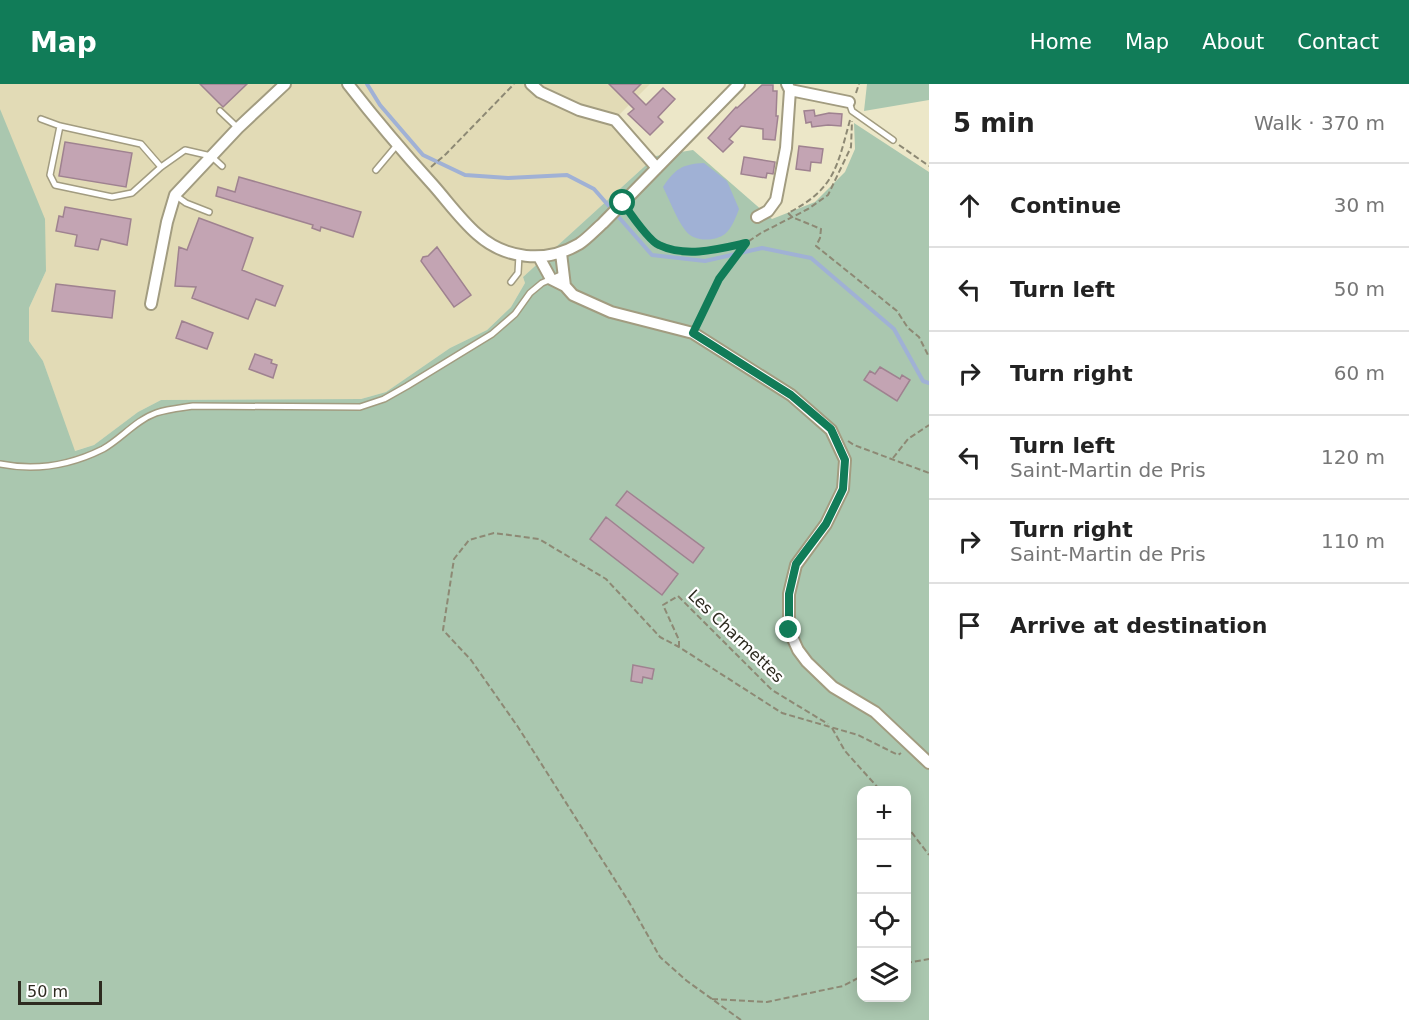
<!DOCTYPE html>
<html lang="en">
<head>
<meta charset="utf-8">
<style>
	body { margin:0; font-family:"DejaVu Sans",sans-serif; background:#f2f2f2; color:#222 }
	.controls { position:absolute; right:18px; bottom:18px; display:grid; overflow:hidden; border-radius:12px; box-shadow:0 3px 15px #0003 }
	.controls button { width:54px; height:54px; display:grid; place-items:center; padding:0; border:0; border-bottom:2px solid #e0e0e0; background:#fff; color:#222; font:30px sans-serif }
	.scale { position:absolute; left:18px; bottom:15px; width:84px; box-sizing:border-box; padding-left:6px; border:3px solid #2e2b20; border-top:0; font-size:16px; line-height:21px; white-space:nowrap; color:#2e2b20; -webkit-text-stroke:4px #fff; paint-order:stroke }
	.stop { position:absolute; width:18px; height:18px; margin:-14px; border:4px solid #117c58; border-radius:50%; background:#fff }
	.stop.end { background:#117c58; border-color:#fff; box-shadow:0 2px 6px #0008 }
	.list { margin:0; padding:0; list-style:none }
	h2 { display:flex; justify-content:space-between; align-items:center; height:78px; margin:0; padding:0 24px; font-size:26px }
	h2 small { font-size:20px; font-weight:400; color:#767676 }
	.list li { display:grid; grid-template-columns:39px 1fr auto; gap:18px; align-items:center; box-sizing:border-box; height:84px; padding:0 24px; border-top:2px solid #e0e0e0 }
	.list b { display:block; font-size:22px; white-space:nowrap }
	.list p { margin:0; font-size:20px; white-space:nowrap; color:#767676 }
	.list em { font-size:20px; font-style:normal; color:#767676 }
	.icon { flex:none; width:33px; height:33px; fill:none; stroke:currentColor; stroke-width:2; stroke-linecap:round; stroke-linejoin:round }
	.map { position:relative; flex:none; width:929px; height:936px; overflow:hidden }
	header { display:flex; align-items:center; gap:36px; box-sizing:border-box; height:84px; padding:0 30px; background:#117c58; color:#fff }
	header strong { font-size:28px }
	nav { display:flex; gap:33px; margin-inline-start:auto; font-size:21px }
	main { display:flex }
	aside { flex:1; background:#fff }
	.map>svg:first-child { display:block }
</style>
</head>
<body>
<header>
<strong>Map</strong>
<nav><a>Home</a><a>Map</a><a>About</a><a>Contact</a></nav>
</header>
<main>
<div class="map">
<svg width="929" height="936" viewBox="0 0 929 936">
	<rect width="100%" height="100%" fill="#ece7c8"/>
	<path fill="#e2dbb6" d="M0 0H650L619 31 656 72 523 193 525 199 511 223 487 246 450 264 386 308 361 315 161 316 138 328 94 361 74 367 43 277 29 257V224L46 187 0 25Z"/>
	<path fill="#aac7af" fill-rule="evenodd" d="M867 0H929V16L864 27Z
		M0 25 45 135 46 187 29 224V257L43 277 75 367 94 361 138 328 161 316 361 315 386 308 450 264 487 246 511 223 525 199 523 193 656 72 693 66 772 135 815 118 845 88 855 65 854 39 929 88V936H0ZM862 706H906V914H862Z"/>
	<path fill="#a0b1d5" d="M704 79 727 97 739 125C736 133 732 144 725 150 714 158 693 158 685 146 676 134 670 117 663 103 675 85 682 80 704 79Z"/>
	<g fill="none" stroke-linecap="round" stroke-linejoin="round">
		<path stroke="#a0b1d5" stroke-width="4" d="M367 0 380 21 423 71 465 91 508 94 567 91 594 105 652 171 705 177 762 164 811 174 894 245 923 297 929 299"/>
	</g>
	<path fill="#c3a4b3" stroke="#9f8290" stroke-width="1.5" d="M200 0H247L223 23Z
		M609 0H641L633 8 646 21 663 4 675 15 658 33 663 38 650 51 628 30 634 25Z
		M762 1H773V7H777L776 32H778L775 56 763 55V45L741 42 729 55 733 58 723 68 708 54 736 23 737 24Z
		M814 26 815 32 829 29 842 30 841 42 828 41 812 43 811 38 806 39 804 27Z
		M65 58 132 69 126 103 59 92Z
		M799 62 823 65 821 79 811 78 810 87 796 85Z
		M744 73 775 78 773 90 767 89 766 94 741 90Z
		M239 93 361 128 353 153 321 143 320 147 312 144 313 141 216 112 218 103 235 108Z
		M65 123 131 135 127 161 101 155 98 166 75 162 77 151 56 147 59 132 63 133Z
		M199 134 253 154 242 186 283 202 275 222 256 215 248 235 192 214 196 203 175 202 179 163 187 166Z
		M437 163 471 211 454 223 421 177 423 173 428 172Z
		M56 200 115 207 112 234 52 227Z
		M182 237 213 249 207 265 176 254Z
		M255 270 272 276 271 279 277 281 273 294 249 285Z
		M880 283 900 295 902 291 910 296 897 317 864 296 870 287 875 290Z
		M627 407 704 464 693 479 616 421Z
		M606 433 678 490 662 511 590 455Z
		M633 581 654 585 652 595 643 593 642 599 631 597Z"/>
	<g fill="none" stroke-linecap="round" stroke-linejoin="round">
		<defs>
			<path id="lane" d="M849 18 852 27 893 56
				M220 27 238 44
				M41 35 60 42 141 60 161 83
				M60 42 50 91 55 101 112 113 132 109 161 83 185 66 211 72 222 82
				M376 86 397 61
				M175 111 186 119 209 128
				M511 198 518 189 519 171
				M0 380C35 387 71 381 103 365 121 355 136 336 156 329 168 325 180 324 193 322L360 323 384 315 407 302 492 250 515 230 530 209 542 199 563 190"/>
			<path id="street" d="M348 0C375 35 404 69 434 102 448 118 461 136 477 150 505 175 545 180 579 160 587 155 595 146 603 139L739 0
				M531 0 540 8 579 26 615 36 657 84
				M790 6 849 18
				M757 133 768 127 776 116 786 64 790 6 787 0
				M539 173 551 195 565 202 561 169
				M565 202 573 211 611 228 693 249 791 311 831 346 845 376 843 405 826 440 796 481 789 510V546L798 566 807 578 833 603 875 628 929 679
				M151 220 167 138 175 111 238 44 285 0"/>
		</defs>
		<use href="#lane" stroke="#a29c80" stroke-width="8"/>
		<use href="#street" stroke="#a29c80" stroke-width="14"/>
		<path stroke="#8d8974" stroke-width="2" stroke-dasharray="6 3" stroke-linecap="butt" d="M856 9 859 0
			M850 36C837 83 835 105 788 129L792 133 821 145 820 154 816 162 897 227 908 244 919 253 929 273
			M899 61 929 82
			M431 83 446 70 514 0
			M628 127C635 136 650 157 659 161 686 174 719 165 746 159
			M697 241 719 195 746 159 761 149 808 125 828 111 851 63 852 37
			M848 357 854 361 929 389
			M893 374 908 355 929 341
			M679 563V556L663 521 678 512 772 606 828 640
			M832 644 845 667 880 706
			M906 741 929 771
			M906 879 929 875
			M712 915 767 918 843 902 862 892
			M741 936 687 897 660 873 629 818 518 643 471 576 443 546 454 475 469 456 494 449 539 455 606 495 660 553 679 563 782 629 858 651 898 671 901 669"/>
		<use href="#lane" stroke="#fff" stroke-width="5"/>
		<use href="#street" stroke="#fff" stroke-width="10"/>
	</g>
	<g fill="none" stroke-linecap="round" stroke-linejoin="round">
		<path stroke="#117c58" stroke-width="8" d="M623 119C630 129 649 157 659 161 686 174 719 165 746 159L719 195 693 249 791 311 831 345 845 376 843 405 826 440 796 480 789 510V546"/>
	</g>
	<g text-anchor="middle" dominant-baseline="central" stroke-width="4.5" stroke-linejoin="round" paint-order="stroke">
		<g font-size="16" fill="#2e2b20" stroke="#fff">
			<text transform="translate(736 552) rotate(44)">Les Charmettes</text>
		</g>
	</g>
</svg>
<div class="controls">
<button>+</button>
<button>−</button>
<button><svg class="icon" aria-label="locate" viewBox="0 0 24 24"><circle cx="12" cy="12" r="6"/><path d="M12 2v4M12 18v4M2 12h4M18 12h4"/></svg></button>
<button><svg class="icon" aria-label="layers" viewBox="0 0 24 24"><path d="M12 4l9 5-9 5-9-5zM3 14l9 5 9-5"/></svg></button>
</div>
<div class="scale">50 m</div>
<div class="stop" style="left:623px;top:119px"></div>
<div class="stop end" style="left:789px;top:546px"></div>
</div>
<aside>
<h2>5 min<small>Walk · 370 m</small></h2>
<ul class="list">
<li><svg class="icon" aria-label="ahead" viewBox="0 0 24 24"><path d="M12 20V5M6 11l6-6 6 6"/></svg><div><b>Continue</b></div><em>30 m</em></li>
<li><svg class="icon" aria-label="left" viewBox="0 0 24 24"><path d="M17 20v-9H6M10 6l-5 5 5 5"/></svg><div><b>Turn left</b></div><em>50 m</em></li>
<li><svg class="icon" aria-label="right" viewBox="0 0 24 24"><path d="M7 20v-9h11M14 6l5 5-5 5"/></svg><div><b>Turn right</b></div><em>60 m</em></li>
<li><svg class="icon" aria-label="left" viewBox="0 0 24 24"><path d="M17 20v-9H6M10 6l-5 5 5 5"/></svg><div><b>Turn left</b><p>Saint-Martin de Pris</p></div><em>120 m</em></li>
<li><svg class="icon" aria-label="right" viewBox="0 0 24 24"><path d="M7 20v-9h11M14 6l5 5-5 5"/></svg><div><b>Turn right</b><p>Saint-Martin de Pris</p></div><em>110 m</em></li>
<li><svg class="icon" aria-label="arrive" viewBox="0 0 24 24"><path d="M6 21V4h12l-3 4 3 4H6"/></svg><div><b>Arrive at destination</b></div></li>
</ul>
</aside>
</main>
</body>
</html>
